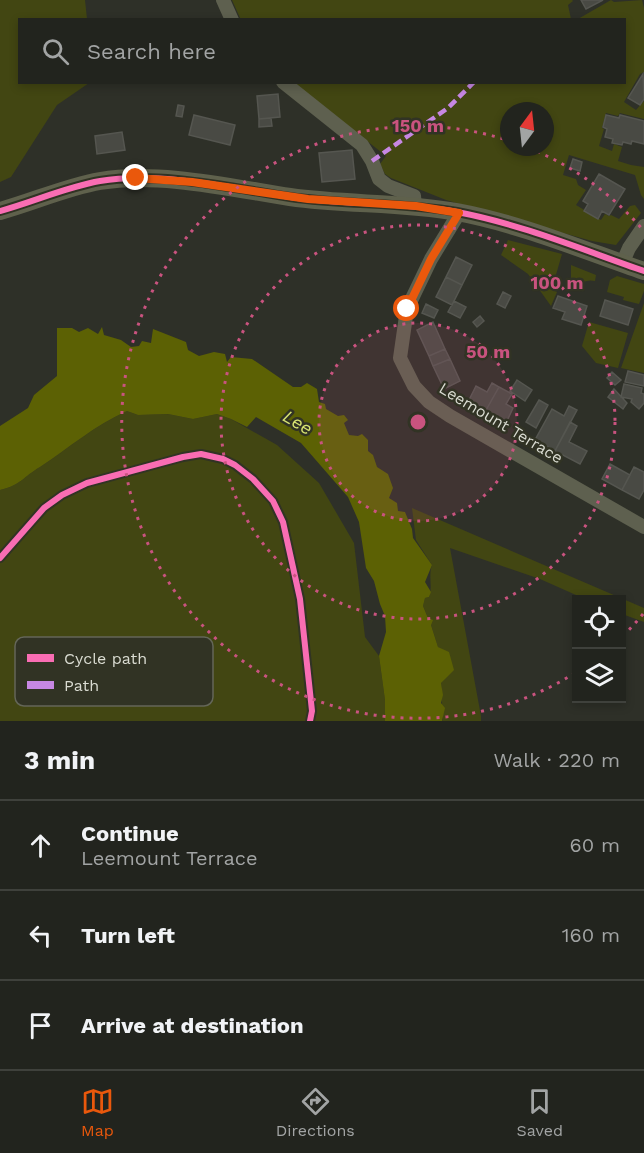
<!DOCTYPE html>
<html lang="en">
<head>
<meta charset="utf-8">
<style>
	body { margin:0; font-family:"Work Sans",sans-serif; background:#2a2c27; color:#f1f3f6 }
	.controls { position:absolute; right:18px; bottom:18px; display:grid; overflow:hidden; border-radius:0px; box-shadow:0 3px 9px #0003 }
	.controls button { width:54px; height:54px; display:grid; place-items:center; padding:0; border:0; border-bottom:2px solid #3f413c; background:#22241e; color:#f1f3f6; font:30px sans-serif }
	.compass { position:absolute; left:500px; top:102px; width:54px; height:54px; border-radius:50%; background:#22241e; box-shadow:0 3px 9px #0003; rotate:15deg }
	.stop { position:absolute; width:18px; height:18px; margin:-14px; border:4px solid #ea580c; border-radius:50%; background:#fff }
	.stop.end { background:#ea580c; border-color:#fff; box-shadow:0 2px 6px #0008 }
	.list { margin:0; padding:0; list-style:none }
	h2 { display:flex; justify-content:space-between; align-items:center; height:78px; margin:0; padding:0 24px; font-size:26px }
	h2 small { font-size:20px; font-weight:400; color:#a2a4a4 }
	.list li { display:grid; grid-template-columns:39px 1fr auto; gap:18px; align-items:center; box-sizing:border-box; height:90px; padding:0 24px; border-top:2px solid #3f413c }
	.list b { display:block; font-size:22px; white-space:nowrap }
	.list p { margin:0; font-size:20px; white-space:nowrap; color:#a2a4a4 }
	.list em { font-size:20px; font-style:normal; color:#a2a4a4 }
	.icon { flex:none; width:33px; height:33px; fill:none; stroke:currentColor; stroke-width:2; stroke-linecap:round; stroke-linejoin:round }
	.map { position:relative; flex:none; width:644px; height:721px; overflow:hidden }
	.search { position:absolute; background:#22241e; box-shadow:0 3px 9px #0003; left:18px; right:18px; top:18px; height:66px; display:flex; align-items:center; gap:15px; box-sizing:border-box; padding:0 21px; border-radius:0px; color:#a2a4a4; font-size:22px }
	.sheet { height:348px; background:#22241e }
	nav { display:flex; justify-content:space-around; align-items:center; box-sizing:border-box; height:84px; border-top:2px solid #3f413c; background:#22241e; font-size:16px; color:#a2a4a4 }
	nav a { display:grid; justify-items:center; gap:3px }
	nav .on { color:#ea580c }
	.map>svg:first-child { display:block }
</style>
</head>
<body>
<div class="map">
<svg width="644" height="721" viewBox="0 0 644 721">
	<rect width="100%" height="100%" fill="#2e3028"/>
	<path fill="#424612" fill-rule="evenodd" d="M0 0H85L87 19 20 20V82L89 83 57 105 11 177 0 182Z
		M232 0H572L573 1 568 5 571 19 241 20Z
		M611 0 614 2 642 0 644 8V72L640 74 624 102 636 110 644 101V119L620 113 618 116 606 113 602 128 604 129 599 146 612 151 614 144 622 147 618 161 631 165 644 167V199L641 195 635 175 569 155 563 175 576 179 578 185 586 190 576 205 601 220 605 214 609 216 611 215 619 219 630 206 635 205 641 213 616 245 592 241 446 200 391 178 385 174 380 164 386 156 294 83 624 82V20L578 19ZM509 111H545V147H509Z
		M508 240 562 254 553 285V289L557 292 551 306 528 274 501 255Z
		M571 265 596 275 595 281C583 278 580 288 571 279Z
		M617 276 644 284V291L639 304 623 300 624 297 607 292 610 280Z
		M644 303V373L621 368Z
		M589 322 628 333 618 368 596 363 582 346Z
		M127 411 138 415 168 414 193 419 217 414 231 419 277 445 319 483 354 543 365 637 379 656 385 700V721H0V490C21 485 23 477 40 467 69 448 95 425 127 411Z
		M412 508 644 608V622L622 614V600L585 599 540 579 450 548 481 716V721H442L443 719C441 706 443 696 441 683L447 676 445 651 438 647 431 625 423 606 425 598 429 597C433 587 428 576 432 565L416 540Z"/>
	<path fill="#5c6104" d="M102 327 104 335 121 340 131 347 139 346 142 341 151 343 153 329 186 342 188 350 199 356 214 352 225 354 227 362 231 357 252 359 293 387H301L307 383 317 389 319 402 325 404 326 409 338 416 344 415 348 420 344 423 349 435 358 436 362 434 368 440V451L373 455 377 467 388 474 393 488 389 498 397 503 398 511 405 512 412 529 413 538 432 565 425 582 431 592 429 597 425 598 423 606 428 618 433 620 431 625 438 647 449 652 454 670 441 683 443 695 441 703 445 708 442 721H385V700L379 656 386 632 385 616 380 604 374 581 366 568 359 522 348 497 301 443 256 417 247 427 231 419 217 414 193 419 168 414 138 415 127 411C95 425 69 448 40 467 23 477 21 485 0 490V426L28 408 34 395 57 376V328H72L79 332 88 328 98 334Z"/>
	<path fill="#494a44" stroke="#555650" stroke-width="1.5" d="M581 0H603L586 9Z
		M643 74 644 99 640 105 628 98Z
		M278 94 280 117 259 119 257 96Z
		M178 105 184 106 182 117 176 116Z
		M194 115 235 125 230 145 189 135Z
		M606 115 619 118 620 115 644 121V144L632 141 631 144 623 142 622 145 612 143 613 139 605 137 607 129 603 127Z
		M271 118 272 126 259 127V119Z
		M122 132 125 150 97 154 95 136Z
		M352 150 355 179 322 182 319 153Z
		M573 159 582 162 580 171 570 168Z
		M599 174 625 189 609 215 602 211 598 219 584 211 588 204 583 201Z
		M456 257 472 265 462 285 446 277Z
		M446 277 462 285 452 305 436 297Z
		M503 292 511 296 505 308 497 304Z
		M558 296 587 306 581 325 562 319 565 312 553 308Z
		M605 300 633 309 628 325 600 316Z
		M454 301 466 307 460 318 448 312Z
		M426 304 438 310 434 318 422 313Z
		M480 316 484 321 477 327 473 322Z
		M433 322 445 349 429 356 417 330Z
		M445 349 450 359 433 366 429 356Z
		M450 359 460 381 444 389 433 366Z
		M628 371 644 375V386L625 382Z
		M612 372 621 380 615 385 607 378Z
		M517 380 532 390 525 401 510 391Z
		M492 383 499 387 485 412 468 402 476 386 487 392Z
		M624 384 642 388 641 393 644 394V403L639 409 631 402 632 399 621 397Z
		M499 387 512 394 506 404 513 408 506 423 485 412Z
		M614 389 627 403 623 409 608 397Z
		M539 400 548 405 536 428 526 422Z
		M569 406 577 410 555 451 535 440 552 409 564 416Z
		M570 422 577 426 569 442 587 451 580 464 555 451Z
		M610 464 630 475 622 490 602 479Z
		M634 467 644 472V490L639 499 622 490Z"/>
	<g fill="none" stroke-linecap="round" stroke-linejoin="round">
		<path stroke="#5e604f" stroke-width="14" d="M223 0 232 20
			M283 82 362 145 372 161 379 179 388 186 414 196 415 206
			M459 213 431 259 407 309 400 358 414 386 429 402 450 416 644 527
			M622 264 629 248 644 226"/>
		<path stroke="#5f614c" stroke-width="18" d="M0 211C33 202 66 187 100 181 158 171 232 188 290 197 346 205 402 202 457 212 521 224 583 250 644 271"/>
		<path stroke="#c787e3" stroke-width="4.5" stroke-dasharray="9 4.5" stroke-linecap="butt" d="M372 161 448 108 474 82"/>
		<defs>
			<path id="cycleway" d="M0 211C33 202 66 187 100 181 158 171 232 188 290 197 346 205 402 202 457 212 521 224 583 250 644 271
				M0 558 44 508 62 495 87 483 183 457 201 454 223 459 235 465 253 479 273 501 283 522 300 599 312 711 310 721"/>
		</defs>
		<use href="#cycleway" stroke="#313324" stroke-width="10"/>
		<use href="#cycleway" stroke="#f96db3" stroke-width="6"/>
	</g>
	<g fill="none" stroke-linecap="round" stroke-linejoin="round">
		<path stroke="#ea580c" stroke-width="8" d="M136 178 192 182 308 199 416 206 459 213 431 259 407 309"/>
	</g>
	<circle cx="418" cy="422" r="99" fill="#c9537f" fill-opacity=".12"/>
	<g fill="none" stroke="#c9537f" stroke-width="3" stroke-dasharray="3 6">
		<circle cx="418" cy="422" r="99"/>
		<circle cx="418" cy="422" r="197"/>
		<path d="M643 614A296 296 0 0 1 622 637M575 673A296 296 0 1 1 507 140M529 148A296 296 0 0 1 643 230"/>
	</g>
	<g text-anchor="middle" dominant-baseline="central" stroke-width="5" stroke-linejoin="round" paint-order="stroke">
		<g font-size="16" fill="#dadcd2" stroke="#313324">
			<text transform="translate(501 423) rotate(31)">Leemount Terrace</text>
		</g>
		<g font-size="18" font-style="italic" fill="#d8e471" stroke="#313324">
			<text transform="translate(298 422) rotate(31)">Lee</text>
		</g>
	</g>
	<rect x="15" y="637" width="198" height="69" rx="9" fill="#313324" stroke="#646658" stroke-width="1.5"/>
	<rect x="27" y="654" width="27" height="8" fill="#f96db3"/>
	<rect x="27" y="681" width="27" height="8" fill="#c787e3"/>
	<g font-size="16" fill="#dadcd2">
		<text x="64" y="664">Cycle path</text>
		<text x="64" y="691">Path</text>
	</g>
	<circle cx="418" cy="422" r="9" fill="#c9537f" stroke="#313324" stroke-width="3"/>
	<g font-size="18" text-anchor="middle" font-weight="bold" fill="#c9537f" stroke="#313324" stroke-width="5" stroke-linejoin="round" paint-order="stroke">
		<text x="418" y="132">150 m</text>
		<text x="557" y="289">100 m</text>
		<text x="488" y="358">50 m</text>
	</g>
</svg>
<div class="controls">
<button><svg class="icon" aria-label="locate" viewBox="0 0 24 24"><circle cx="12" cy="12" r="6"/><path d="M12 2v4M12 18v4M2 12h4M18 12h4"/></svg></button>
<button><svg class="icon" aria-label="layers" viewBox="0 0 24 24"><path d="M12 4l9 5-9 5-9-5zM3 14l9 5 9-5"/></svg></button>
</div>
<svg class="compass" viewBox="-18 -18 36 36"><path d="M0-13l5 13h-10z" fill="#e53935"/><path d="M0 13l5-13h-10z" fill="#a2a4a4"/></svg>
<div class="stop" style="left:407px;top:309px"></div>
<div class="stop end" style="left:136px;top:178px"></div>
<div class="search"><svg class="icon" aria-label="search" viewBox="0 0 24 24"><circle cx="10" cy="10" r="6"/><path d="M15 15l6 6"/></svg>Search here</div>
</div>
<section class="sheet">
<h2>3 min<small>Walk · 220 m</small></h2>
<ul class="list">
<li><svg class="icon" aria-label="ahead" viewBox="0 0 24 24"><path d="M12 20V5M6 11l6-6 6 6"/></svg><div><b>Continue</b><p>Leemount Terrace</p></div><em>60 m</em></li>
<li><svg class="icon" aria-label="left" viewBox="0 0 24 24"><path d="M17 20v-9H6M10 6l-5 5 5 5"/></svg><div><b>Turn left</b></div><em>160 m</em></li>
<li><svg class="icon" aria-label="arrive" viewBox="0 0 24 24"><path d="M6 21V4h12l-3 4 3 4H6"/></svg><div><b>Arrive at destination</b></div></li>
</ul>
</section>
<nav>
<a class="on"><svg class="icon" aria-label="map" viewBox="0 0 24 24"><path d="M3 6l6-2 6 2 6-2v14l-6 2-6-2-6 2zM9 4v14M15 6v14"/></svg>Map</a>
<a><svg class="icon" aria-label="directions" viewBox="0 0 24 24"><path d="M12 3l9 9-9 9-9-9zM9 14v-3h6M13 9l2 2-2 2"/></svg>Directions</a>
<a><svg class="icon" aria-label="saved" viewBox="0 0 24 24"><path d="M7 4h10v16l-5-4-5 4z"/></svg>Saved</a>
</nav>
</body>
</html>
